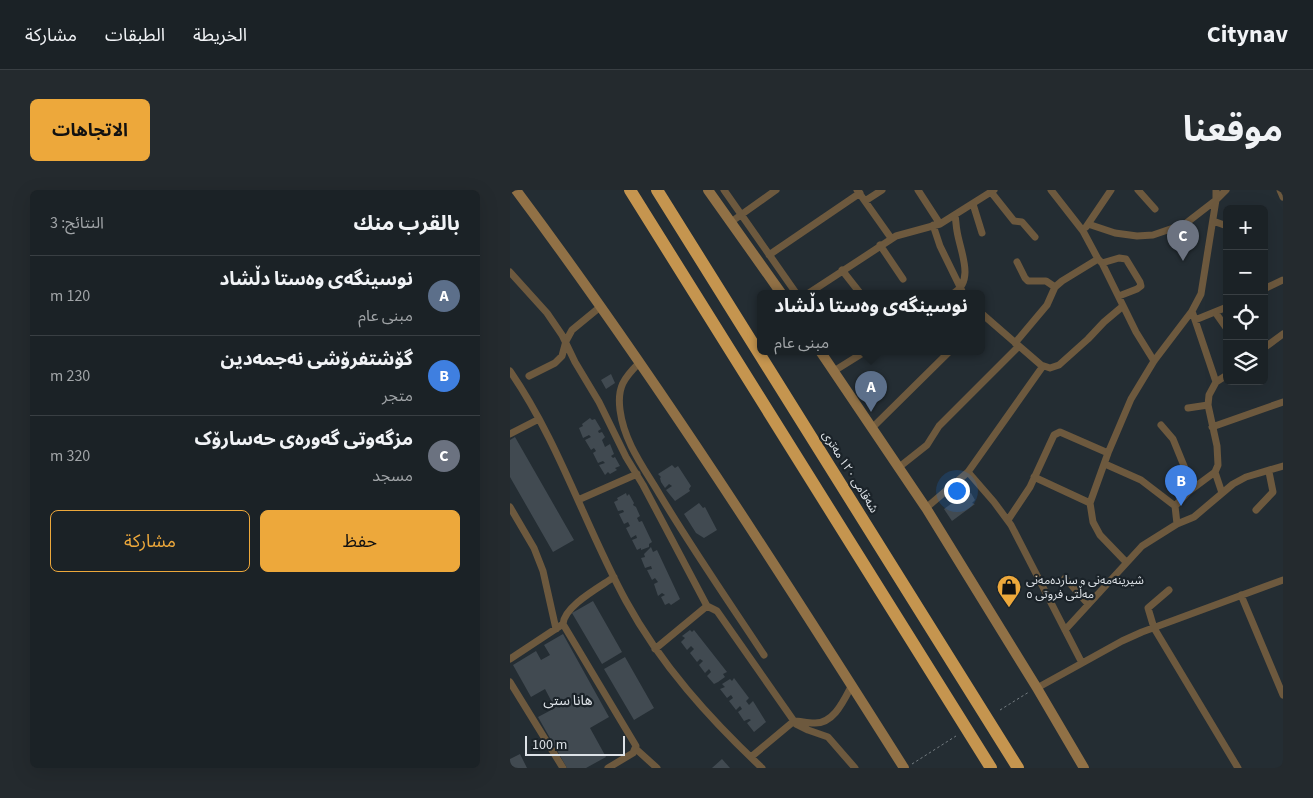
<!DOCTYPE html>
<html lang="ar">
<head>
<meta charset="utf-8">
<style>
	body { margin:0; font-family:"Source Sans 3","Noto Sans Arabic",sans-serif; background:#242a2e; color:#f1f3f6; direction:rtl }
	.controls { position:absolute; right:15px; top:15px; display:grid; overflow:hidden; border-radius:8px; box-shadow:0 5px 20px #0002 }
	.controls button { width:45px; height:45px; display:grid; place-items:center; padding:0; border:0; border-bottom:1px solid #393f43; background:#1b2226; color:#f1f3f6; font:25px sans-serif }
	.scale { position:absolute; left:15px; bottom:12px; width:100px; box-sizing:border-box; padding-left:5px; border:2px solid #dde2e7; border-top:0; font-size:14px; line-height:18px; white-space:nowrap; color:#dde2e7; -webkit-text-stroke:4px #1b2329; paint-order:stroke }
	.you { position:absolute; left:446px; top:300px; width:18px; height:18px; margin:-12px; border:4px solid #fff; border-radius:50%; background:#1a73e8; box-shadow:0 0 0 8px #1a73e833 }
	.badge { display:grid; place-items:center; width:32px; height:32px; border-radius:50%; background:#eda83b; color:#fff; font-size:16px; font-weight:700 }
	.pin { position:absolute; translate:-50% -41px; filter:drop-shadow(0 1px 2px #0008) }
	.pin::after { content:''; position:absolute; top:26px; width:18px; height:15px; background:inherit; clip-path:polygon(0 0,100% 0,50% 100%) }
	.popup { position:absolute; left:247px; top:100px; width:228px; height:65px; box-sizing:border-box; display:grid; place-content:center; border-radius:8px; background:#1b2226; filter:drop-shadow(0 1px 4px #0005); font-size:16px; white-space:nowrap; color:#a0a4a7 }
	.popup b { font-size:19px; color:#f1f3f6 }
	.popup::after { content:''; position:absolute; left:50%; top:100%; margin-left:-10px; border:10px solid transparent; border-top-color:#1b2226 }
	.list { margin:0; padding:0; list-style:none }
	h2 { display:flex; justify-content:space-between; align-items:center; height:65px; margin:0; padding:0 20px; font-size:21px }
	h2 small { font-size:16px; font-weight:400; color:#a0a4a7 }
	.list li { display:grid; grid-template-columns:32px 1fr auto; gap:15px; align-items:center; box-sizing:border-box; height:80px; padding:0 20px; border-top:1px solid #393f43 }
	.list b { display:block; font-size:19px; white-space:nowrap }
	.list p { margin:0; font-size:16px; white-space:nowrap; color:#a0a4a7 }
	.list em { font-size:16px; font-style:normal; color:#a0a4a7 }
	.actions { display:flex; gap:10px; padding:15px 20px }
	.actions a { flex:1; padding:11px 0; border:1px solid #eda83b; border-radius:8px; text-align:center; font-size:18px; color:#eda83b }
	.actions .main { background:#eda83b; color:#111 }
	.icon { flex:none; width:28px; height:28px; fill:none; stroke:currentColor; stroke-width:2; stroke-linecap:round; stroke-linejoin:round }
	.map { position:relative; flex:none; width:773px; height:578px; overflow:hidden; direction:ltr; border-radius:8px }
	header { display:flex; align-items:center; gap:30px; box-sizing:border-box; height:70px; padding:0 25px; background:#1b2226; border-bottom:1px solid #393f43 }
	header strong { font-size:24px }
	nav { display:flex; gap:28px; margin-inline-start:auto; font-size:18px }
	.intro { display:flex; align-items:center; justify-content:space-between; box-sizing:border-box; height:120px; padding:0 30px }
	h1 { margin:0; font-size:35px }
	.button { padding:12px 22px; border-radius:8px; background:#eda83b; color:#111; font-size:18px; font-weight:700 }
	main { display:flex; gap:30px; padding:0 30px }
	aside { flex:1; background:#1b2226; border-radius:8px; box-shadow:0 5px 20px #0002 }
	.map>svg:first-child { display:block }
</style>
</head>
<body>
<header>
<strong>Citynav</strong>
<nav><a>الخريطة</a><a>الطبقات</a><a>مشاركة</a></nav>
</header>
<div class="intro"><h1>موقعنا</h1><a class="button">الاتجاهات</a></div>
<main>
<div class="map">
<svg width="773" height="578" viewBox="0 0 773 578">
	<rect width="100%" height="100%" fill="#242d33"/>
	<path fill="#414a51" d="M101 184 105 193 96 199 91 190Z
		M80 228 82 230 85 229 91 239 88 241 89 243 92 242 95 247 92 250 95 257 100 254 104 264 101 266 103 268 105 267 110 276 105 278 107 280 100 284 98 282 95 285 89 275 95 273 93 271 88 273 83 263 86 261 84 258 81 260 75 250 81 247 79 245 73 248 69 238 73 236 72 234Z
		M5 247 64 350 43 362 0 287V250Z
		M162 275 165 278 168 276 181 296 179 299 180 301 165 311 156 300 162 296 159 294 155 298 151 292 150 288 151 287 148 284Z
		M457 302 458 304 461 303 465 310 462 313 465 314 442 331 434 319Z
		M116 303 117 306 119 304 124 313 123 315 126 317 130 326 127 328 129 332 132 331 142 352 139 354V357L131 360V358L127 360 122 350 127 348 126 345 121 348 116 338 120 336 118 332 114 334 109 324 114 322 113 320 108 321 104 312 108 310 107 308Z
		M189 313 193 318 195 317 207 340 194 348 186 343 174 324Z
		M141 357 143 362 147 360 170 409 161 415 159 413 155 415 151 407 155 405 152 403 148 406 144 394 148 392 145 388 142 390 137 380 142 379 141 376 135 378 131 368 135 367 134 364Z
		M83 411 112 462 92 474 62 423Z
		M180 440 182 442 184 440 217 482 213 484 215 487 208 492 204 494 197 486 201 482 199 479 195 483 189 475 193 471 190 469 187 472 180 463 184 459 181 456 177 460 171 452 175 448 172 446Z
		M53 444 99 527 80 538 96 567 76 578H57L28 527 45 518 35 499 21 507 3 475 26 461 31 470 40 465 34 455Z
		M115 467 144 518 124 530 94 479Z
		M224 488 239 508 236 511 239 515 243 511 256 532 244 542 237 533 241 530 239 529 234 531 228 522 232 519 230 516 226 520 219 511 223 508 221 505 217 508 210 499 215 497 212 494 220 489 222 491Z
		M10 564 17 578H0V569Z
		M212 569 220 578H202Z"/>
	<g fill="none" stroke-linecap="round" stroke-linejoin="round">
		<path stroke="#747c81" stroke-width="1" stroke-dasharray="2.5 2.5" stroke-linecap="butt" d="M490 520 519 502
			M402 574 446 546"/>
		<path stroke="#6d593e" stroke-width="7" d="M214 0 286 103
			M347 0 381 48
			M408 0 430 34
			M541 0 573 41 588 69 592 73 626 142 644 171
			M628 0 645 19
			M770 0 773 7
			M481 2 504 31 512 32 525 47
			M355 11 372 0
			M463 14 472 43
			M703 31 717 36
			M221 32 266 0
			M578 34 605 43 627 46 643 45 675 34 706 10V0
			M423 35 430 56 453 103
			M576 37 601 0
			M370 55 393 89
			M259 65 350 3
			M507 72 515 88 518 91H536L545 97
			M592 73 609 68 616 69 630 92 631 96 627 99 609 106
			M332 80 350 103
			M0 82 37 123 52 145 65 172 89 212 116 267 133 295 197 416
			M754 99 773 90
			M299 103 386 46 430 34 484 0
			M444 103C465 90 450 61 447 41 446 36 446 31 445 25
			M682 121 706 192
			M705 122 717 139
			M471 123 531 175 540 178 549 175 578 149 594 132 613 116
			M685 130 717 117
			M505 153 537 115 545 97 552 91 588 69
			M754 158 773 144
			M129 173C114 188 107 197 110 220 114 252 134 278 150 305 183 360 219 412 254 465
			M0 181C49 252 75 336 116 411 151 475 199 528 252 578
			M324 181 356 161
			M19 186 45 173 52 166 56 151 62 140 90 117
			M678 218 698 215
			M651 235 663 249 683 298
			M702 237 773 212
			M362 238 440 161
			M0 244 29 229
			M595 274 631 290 665 316 667 334
			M388 278 417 255 429 236 509 156
			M458 282 484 312 501 335 572 473
			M524 287 580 313
			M712 303 705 282 708 275 707 256 698 215 699 205 706 192 717 185
			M68 310 127 284
			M665 316 678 302 705 282
			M0 317 24 358 33 381 46 439
			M416 318 458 282 533 176
			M746 320 763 302 759 282
			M498 330 520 297 544 245 550 242 598 263
			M616 372 590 345 583 332 580 313 598 263 621 209 644 171 682 121 691 104 706 10 716 0
			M555 388 578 414
			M659 400 638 418 644 438 728 578
			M731 405 773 505
			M53 434 126 556 123 563 98 578
			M555 440 632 356 667 334 684 327 723 294 736 287 773 276
			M145 459 197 416 207 421 286 534 298 540 318 547 345 578
			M0 469 53 434C54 416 90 397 104 387
			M0 492 53 578
			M527 498 612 451 632 442 773 390
			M126 559 147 578
			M241 567 284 531C290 531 297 533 304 533 324 534 334 510 342 495"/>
		<path stroke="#917146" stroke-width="10" d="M6 0C145 186 270 382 394 578
			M198 0 271 103
			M310 161 416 318 527 498 574 578"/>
		<path stroke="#c5954f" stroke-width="12" d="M120 0 481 578
			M147 0 508 578"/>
	</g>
	<defs>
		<symbol id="shop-pin" viewBox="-11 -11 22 30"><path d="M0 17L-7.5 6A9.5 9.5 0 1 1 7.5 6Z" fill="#eda83b" stroke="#1b2329"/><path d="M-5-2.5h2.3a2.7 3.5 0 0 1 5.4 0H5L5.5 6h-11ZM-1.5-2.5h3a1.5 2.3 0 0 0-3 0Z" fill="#111"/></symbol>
	</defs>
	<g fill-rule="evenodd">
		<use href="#shop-pin" x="485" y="383" width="28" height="38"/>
	</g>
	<g text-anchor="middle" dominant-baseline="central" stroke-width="4.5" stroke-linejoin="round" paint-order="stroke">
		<g font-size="12" fill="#dde2e7" stroke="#1b2329">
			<text transform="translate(340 282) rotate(58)">شەقامی ١٢٠ مەتری</text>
		</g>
		<g font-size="12" fill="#dde2e7" stroke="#1b2329" text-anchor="start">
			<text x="516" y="390">شیرینەمەنی و ساردەمەنی<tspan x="516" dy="14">مەڵتی فروتی ٥</tspan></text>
		</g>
		<g font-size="14" fill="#dde2e7" stroke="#1b2329">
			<text x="58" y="511">هانا ستى</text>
		</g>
	</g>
</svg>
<div class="controls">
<button>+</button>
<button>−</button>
<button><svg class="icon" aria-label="locate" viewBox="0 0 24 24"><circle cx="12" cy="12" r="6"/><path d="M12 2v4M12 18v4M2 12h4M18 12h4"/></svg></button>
<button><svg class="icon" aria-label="layers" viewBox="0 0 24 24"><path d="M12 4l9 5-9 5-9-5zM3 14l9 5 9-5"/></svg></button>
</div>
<div class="scale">100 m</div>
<div class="you"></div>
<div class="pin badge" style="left:361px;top:222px;background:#5c6f8a">A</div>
<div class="popup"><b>نوسینگەی وەستا دڵشاد</b>مبنى عام</div>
<div class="pin badge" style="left:671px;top:316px;background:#3f7fe0">B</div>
<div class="pin badge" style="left:673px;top:71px;background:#6b7280">C</div>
</div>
<aside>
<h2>بالقرب منك<small>النتائج: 3</small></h2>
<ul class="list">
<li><span class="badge" style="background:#5c6f8a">A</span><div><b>نوسینگەی وەستا دڵشاد</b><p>مبنى عام</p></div><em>120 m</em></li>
<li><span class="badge" style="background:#3f7fe0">B</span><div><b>گۆشتفرۆشی نەجمەدین</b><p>متجر</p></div><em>230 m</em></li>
<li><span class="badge" style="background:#6b7280">C</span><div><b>مزگەوتی گەورەی حەسارۆک</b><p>مسجد</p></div><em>320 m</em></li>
</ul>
<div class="actions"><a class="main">حفظ</a><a>مشاركة</a></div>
</aside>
</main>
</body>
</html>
